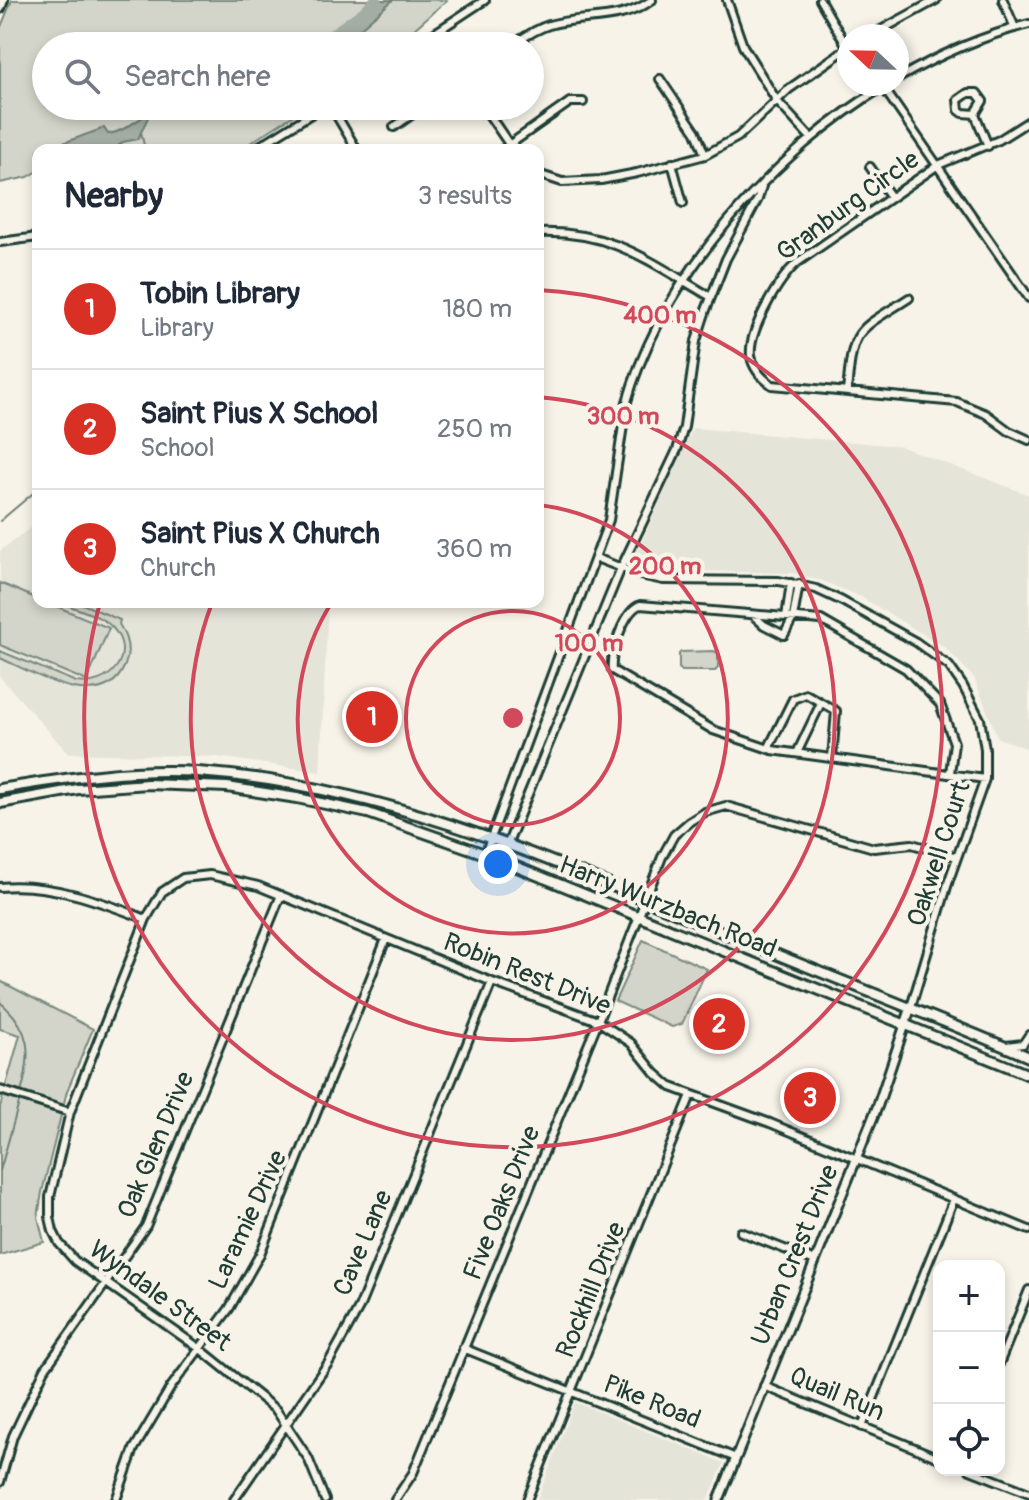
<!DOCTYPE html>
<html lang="en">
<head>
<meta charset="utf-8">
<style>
	body { margin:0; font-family:Pangolin,sans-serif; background:#f6f6f7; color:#1f2937 }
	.controls { position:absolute; right:24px; bottom:24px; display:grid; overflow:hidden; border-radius:16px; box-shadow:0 4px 12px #0003 }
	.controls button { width:72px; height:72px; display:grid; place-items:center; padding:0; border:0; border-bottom:2px solid #e0e1e3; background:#fff; color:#1f2937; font:40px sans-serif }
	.compass { position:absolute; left:837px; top:24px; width:72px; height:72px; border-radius:50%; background:#fff; box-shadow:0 4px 12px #0003; rotate:292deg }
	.you { position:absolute; left:498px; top:864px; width:28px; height:28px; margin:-20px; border:6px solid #fff; border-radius:50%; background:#1a73e8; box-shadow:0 0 0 12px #1a73e833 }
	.badge { display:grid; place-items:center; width:52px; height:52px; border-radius:50%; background:#d93025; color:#fff; font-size:26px; font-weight:700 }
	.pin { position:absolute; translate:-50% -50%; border:4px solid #fff; box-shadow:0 2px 8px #0006 }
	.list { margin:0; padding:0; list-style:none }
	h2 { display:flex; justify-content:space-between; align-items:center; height:104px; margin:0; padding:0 32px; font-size:34px }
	h2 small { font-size:26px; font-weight:400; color:#747a83 }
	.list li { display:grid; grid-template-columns:52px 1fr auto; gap:24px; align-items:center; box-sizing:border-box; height:120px; padding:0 32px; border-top:2px solid #e0e1e3 }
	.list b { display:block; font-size:30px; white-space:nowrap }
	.list p { margin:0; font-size:26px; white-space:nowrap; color:#747a83 }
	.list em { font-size:26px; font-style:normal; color:#747a83 }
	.icon { flex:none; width:44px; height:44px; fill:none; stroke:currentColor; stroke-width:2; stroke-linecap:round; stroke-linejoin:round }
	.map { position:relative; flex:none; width:1029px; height:1500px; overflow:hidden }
	.search { position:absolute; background:#fff; box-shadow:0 4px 12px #0003; left:32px; top:32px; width:512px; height:88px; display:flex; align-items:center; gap:20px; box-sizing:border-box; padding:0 28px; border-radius:44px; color:#747a83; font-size:30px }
	.panel { position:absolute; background:#fff; box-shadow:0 4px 12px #0003; left:32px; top:144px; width:512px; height:464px; border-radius:16px }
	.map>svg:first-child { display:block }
</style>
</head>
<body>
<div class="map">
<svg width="1029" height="1500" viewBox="0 0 1029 1500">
	<rect width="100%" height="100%" fill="#f7f3e8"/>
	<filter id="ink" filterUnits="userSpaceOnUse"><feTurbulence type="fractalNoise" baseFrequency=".0125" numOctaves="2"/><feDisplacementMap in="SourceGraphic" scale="16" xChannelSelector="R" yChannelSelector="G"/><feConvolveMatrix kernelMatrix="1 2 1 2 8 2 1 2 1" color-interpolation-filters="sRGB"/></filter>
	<g filter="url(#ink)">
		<path fill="#e5e4d9" d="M693 428 900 446 1029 495V749L998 738 974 678 946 648 861 597 825 582 792 573 692 571 661 568 639 561 636 555Z
			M38 522V602H328L320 772 218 757 68 753 0 677V551Z
			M575 1402 724 1463 708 1500H537Z"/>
		<path fill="#d3d5ca" stroke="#79897f" stroke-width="2" d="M12 0H447L395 46H46V106H308L239 150H38V171L28 177 0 183V29Z
			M0 583 38 599V602H46L109 628 87 681 0 645Z
			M59 602H78L120 620 119 624C127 637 131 651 125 665 104 717 35 673 0 658V651L76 682C109 688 138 655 112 627 99 614 75 609 59 602Z
			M714 651 718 653V668L715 671H682L679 668V654L681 652Z
			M643 940 707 969 682 1024 672 1027 615 1001Z
			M0 981 93 1029 67 1091 42 1192 38 1217 44 1242 0 1255V1107L20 1035 0 1029Z"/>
		<path fill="#a4ada3" stroke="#6f8077" stroke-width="2" d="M374 0H393L340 46H325Z
			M164 106H184L149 115 138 139 123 142 113 150H44L104 128 108 134C129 131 144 112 164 106Z"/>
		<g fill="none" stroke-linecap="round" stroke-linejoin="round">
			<path stroke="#6f8077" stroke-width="2" d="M141 132 145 150
				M0 521 38 489
				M0 1002C32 1029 32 1054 21 1093
				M0 1171 20 1099"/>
			<path stroke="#a4ada3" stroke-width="12" d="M317 46 364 12 376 0"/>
			<defs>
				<path id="minor" d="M727 0 743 46 777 101 811 138
					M820 0 848 48
					M1003 0 1015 28
					M870 36 936 0
					M415 46 485 0
					M511 46C523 38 535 29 549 25 584 15 621 23 652 0
					M660 79 696 132 705 155
					M897 79C939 55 982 36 1029 24
					M883 87 1029 298
					M331 106 357 150
					M483 106 513 150
					M975 114 983 101 977 93H968L958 100 959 110 963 113 975 114 988 146
					M1029 121 999 140 938 165 798 262C779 278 748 331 751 356 753 369 762 378 772 385L957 402 986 414 1009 431 1029 440
					M394 127 424 106
					M253 150 324 106
					M502 150 570 102H583
					M672 163 683 203
					M870 167 891 197
					M538 174 562 182 601 180 637 173 705 155 738 137 789 89 849 47
					M538 233C612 230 650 262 711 297
					M0 242 38 237
					M847 392C853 326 855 333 909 298
					M596 558 640 575 663 580 779 581 816 589 842 601 916 642 949 666 963 686 980 719 985 749V779L949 880 911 1007
					M754 616 764 625 784 635 793 618 799 584
					M786 617 791 583
					M768 749 793 699 806 694 836 711 832 758
					M797 753 821 703
					M950 773 954 743 940 704 906 669 821 620 640 605C624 611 610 653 612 670L713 730 772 750 985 779
					M485 854 609 520 626 405C662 276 775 151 888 84
					M501 860 621 568 677 450 684 427 696 341 706 310 726 259 758 199 762 186
					M0 887C49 882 102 902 146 919
					M1006 1046 1023 1044 1029 1035
					M0 1090 70 1112
					M741 1232 815 1261
					M463 1348 736 1458
					M999 1364 1029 1290
					M764 1386 939 1458
					M862 1427 954 1199
					M970 1470 1029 1493
					M0 1482 13 1436 45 1369 146 1226 281 895
					M116 1500 134 1449 171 1387 229 1309 260 1254 386 939
					M234 1500 329 1362 359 1308 492 982
					M325 1500 308 1458 276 1410 199 1348 75 1261 59 1243 53 1231 50 1217V1197L70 1112 146 919 162 892 183 878 210 875 258 886 492 982 598 1021 631 1043 655 1073 671 1087 770 1123 1029 1230
					M395 1500 413 1473 598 1021 662 857 674 835 689 822 705 812 726 806 874 848 912 844 957 857
					M527 1500 691 1095"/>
				<path id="tertiary" d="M719 1500 878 1105 911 1007"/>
				<path id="secondary" d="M0 8 3 0
					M0 789C65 778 132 768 198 772 386 785 556 862 727 934 827 976 929 1014 1029 1057
					M0 803 78 789 148 784 227 787 297 798 368 813 485 854 1029 1075"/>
			</defs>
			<use href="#minor" stroke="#1f3d34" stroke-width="12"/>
			<use href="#tertiary" stroke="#1f3d34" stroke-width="13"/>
			<use href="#secondary" stroke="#1f3d34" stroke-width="14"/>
			<use href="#minor" stroke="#f7f3e8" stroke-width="6"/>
			<use href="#tertiary" stroke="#f7f3e8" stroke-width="7"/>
			<use href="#secondary" stroke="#f7f3e8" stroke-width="8"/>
		</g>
	</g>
	<g fill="none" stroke="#d1495b" stroke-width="4">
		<circle cx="513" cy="718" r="107"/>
		<path d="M539 505A215 215 0 1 1 332 602"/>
		<path d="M538 397A322 322 0 1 1 212 603"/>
		<path d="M539 290A429 429 0 1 1 100 603"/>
	</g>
	<g text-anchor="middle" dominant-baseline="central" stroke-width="8" stroke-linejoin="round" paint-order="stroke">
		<g font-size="26" fill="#1f3d34" stroke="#f7f3e8">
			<text transform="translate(848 206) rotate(-36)">Granburg Circle</text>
			<text transform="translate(939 854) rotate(-72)">Oakwell Court</text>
			<text transform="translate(668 907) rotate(22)">Harry Wurzbach Road</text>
			<text transform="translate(527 974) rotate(22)">Robin Rest Drive</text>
			<text transform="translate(156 1145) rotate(-67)">Oak Glen Drive</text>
			<text transform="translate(502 1203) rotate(-68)">Five Oaks Drive</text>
			<text transform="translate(248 1220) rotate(-65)">Laramie Drive</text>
			<text transform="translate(363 1243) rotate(-67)">Cave Lane</text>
			<text transform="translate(795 1255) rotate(-68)">Urban Crest Drive</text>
			<text transform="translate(591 1290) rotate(-68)">Rockhill Drive</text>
			<text transform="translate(160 1296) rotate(36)">Wyndale Street</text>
			<text transform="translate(837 1394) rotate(23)">Quail Run</text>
			<text transform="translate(652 1402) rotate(22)">Pike Road</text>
		</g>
	</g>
	<circle cx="513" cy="718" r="12" fill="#d1495b" stroke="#f7f3e8" stroke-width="4"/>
	<g font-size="24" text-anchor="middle" font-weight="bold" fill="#d1495b" stroke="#f7f3e8" stroke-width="8" stroke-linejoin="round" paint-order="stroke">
		<text x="660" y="323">400 m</text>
		<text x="623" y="424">300 m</text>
		<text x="665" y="574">200 m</text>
		<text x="589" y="651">100 m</text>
	</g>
</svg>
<div class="controls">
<button>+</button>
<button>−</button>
<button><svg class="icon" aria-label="locate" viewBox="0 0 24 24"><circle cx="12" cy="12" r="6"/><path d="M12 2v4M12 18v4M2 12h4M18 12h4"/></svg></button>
</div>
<svg class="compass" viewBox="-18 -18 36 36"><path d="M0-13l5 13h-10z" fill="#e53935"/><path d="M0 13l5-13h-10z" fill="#747a83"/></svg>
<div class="you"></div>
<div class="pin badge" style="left:372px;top:717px">1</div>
<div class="pin badge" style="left:719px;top:1024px">2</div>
<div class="pin badge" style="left:810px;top:1098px">3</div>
<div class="search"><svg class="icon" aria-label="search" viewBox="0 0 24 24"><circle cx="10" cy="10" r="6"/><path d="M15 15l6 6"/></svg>Search here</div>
<section class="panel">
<h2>Nearby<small>3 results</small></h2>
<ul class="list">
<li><span class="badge">1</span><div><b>Tobin Library</b><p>Library</p></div><em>180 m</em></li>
<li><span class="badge">2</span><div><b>Saint Pius X School</b><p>School</p></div><em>250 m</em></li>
<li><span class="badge">3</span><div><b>Saint Pius X Church</b><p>Church</p></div><em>360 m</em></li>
</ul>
</section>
</div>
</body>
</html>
